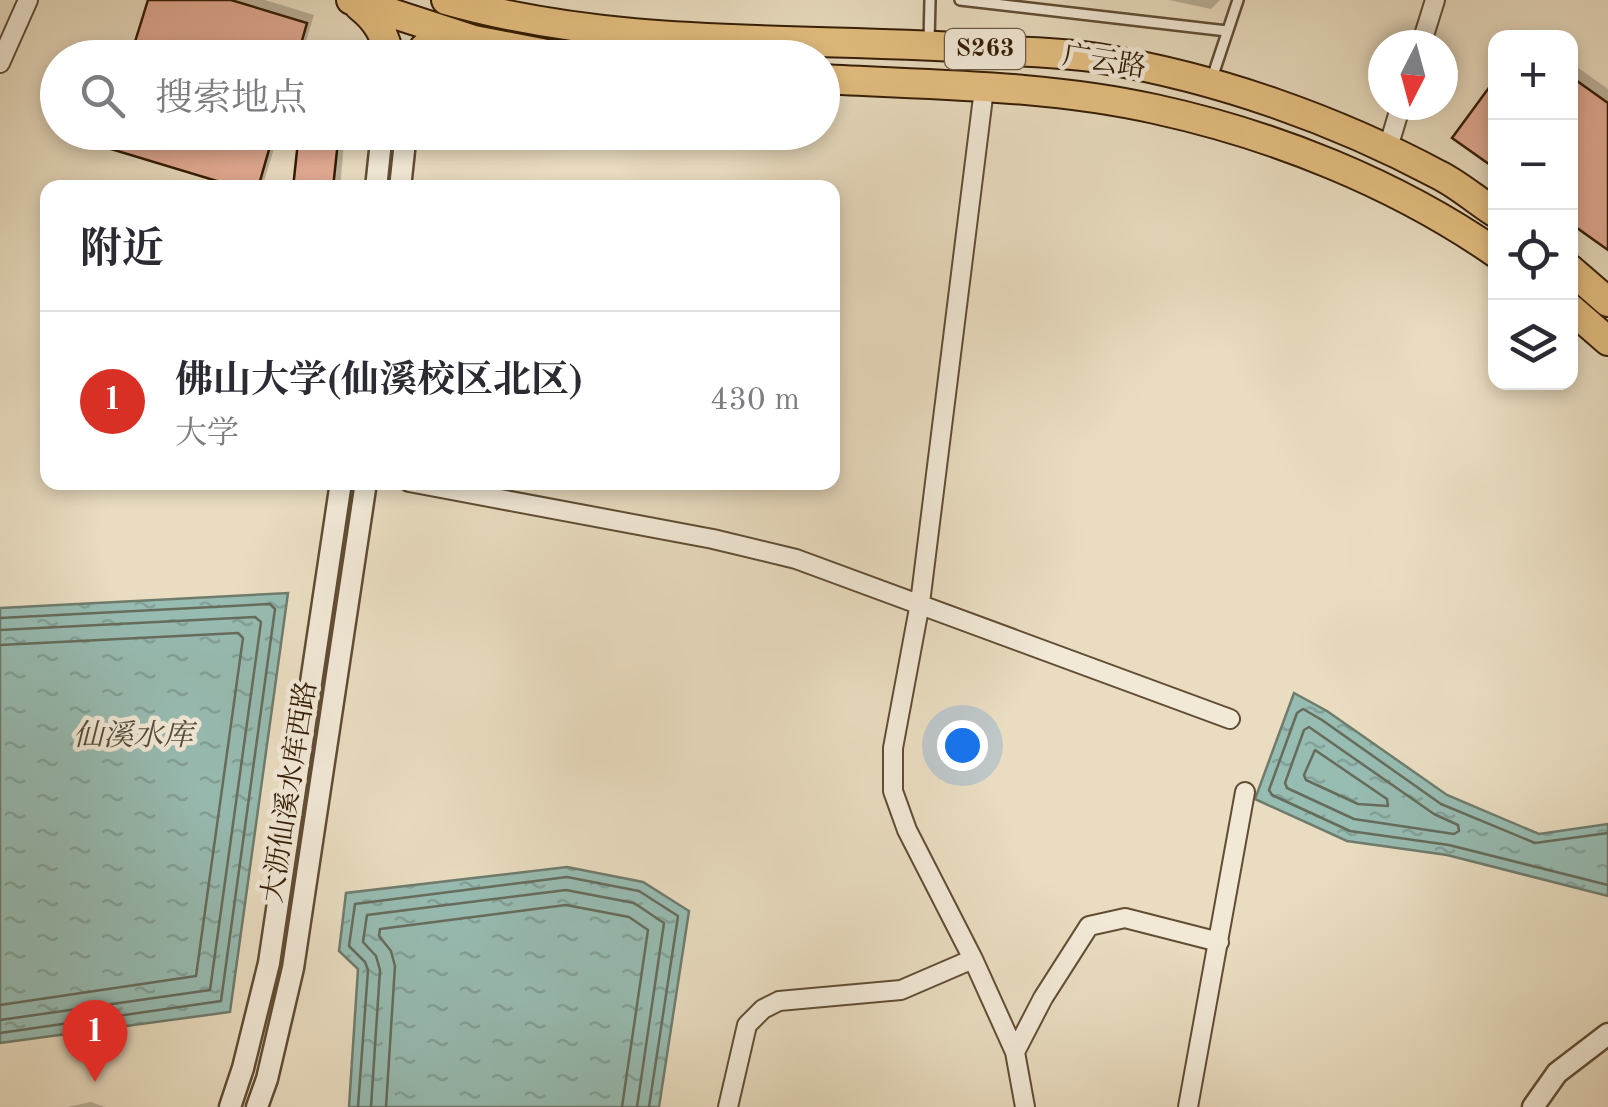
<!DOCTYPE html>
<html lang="zh">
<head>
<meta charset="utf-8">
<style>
	body { margin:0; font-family:"Old Standard TT","Noto Serif SC",serif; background:#f2f2f3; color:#2b2b33 }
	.controls { position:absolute; right:30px; top:30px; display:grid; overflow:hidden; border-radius:20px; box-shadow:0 5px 15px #0003 }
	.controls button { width:90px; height:90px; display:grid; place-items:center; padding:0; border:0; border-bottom:2px solid #e1e1e2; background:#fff; color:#2b2b33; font:50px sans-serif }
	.compass { position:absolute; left:1368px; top:30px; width:90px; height:90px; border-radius:50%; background:#fff; box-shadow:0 5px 15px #0003; rotate:186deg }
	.you { position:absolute; left:962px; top:745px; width:35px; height:35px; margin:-25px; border:8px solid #fff; border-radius:50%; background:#1a73e8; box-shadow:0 0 0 15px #1a73e833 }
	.badge { display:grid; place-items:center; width:65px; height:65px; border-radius:50%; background:#d93025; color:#fff; font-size:32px; font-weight:700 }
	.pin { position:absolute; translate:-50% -82px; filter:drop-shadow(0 2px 5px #0008) }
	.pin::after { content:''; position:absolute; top:52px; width:35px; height:30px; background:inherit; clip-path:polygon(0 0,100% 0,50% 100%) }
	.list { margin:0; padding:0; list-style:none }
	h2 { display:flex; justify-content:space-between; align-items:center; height:130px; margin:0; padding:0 40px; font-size:42px }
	h2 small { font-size:32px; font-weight:400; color:#7c7c81 }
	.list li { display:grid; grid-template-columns:65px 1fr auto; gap:30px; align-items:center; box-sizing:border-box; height:180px; padding:0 40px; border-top:2px solid #e1e1e2 }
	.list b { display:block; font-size:38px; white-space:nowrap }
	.list p { margin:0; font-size:32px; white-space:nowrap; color:#7c7c81 }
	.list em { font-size:32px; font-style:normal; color:#7c7c81 }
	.icon { flex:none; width:55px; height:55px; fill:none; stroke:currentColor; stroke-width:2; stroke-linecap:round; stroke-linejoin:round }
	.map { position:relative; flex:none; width:1608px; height:1107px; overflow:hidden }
	.search { position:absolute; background:#fff; box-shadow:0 5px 15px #0003; left:40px; top:40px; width:800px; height:110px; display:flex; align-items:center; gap:25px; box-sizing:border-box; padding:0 35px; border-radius:55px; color:#7c7c81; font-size:38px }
	.panel { position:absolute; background:#fff; box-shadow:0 5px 15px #0003; left:40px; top:180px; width:800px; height:310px; border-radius:20px }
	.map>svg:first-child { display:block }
</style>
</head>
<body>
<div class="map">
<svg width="1608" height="1107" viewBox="0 0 1608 1107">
	<defs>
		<pattern id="water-ripples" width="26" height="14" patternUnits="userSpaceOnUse" patternTransform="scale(2.5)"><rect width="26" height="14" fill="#97bcb2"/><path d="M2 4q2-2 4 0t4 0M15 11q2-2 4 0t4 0" fill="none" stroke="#83a198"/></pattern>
	</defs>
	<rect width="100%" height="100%" fill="#e9dcc0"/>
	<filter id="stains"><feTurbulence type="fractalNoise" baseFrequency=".002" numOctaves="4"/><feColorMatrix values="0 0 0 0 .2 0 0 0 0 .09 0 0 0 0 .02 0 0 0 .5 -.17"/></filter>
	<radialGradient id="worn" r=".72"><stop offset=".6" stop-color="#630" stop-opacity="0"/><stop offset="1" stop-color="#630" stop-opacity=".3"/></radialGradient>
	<path fill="url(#water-ripples)" stroke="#6f7c6d" stroke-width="2.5" d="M288 593 230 1012 0 1043V608Z
		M1294 693 1327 711 1447 795 1539 834 1608 824V896L1447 855 1347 841 1255 799Z
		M567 867 643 882 689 911 659 1107H349L358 969 339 951 346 893Z"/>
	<path fill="#0003" d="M150 0H265L314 15 301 58H133Z
		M1169 0H1220L1211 9Z
		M1570 62 1608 89V247L1570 220Z
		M110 132H279L264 181 258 188Z
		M302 132H345L340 188H296Z
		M91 1102 105 1107H67Z"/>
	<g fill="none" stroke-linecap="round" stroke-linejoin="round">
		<path stroke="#666c5c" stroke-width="2.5" d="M0 618 270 604 275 609 221 1001 0 1033
			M0 630 255 617 261 622 210 990 0 1020
			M0 645 238 633 243 638 196 976 0 1005
			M1309 727 1434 814 1458 825 1459 831 1454 834 1354 819 1287 788 1285 783 1304 730Z
			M1315 750 1387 799 1388 806 1358 804 1306 780 1304 775Z
			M1608 833 1535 843 1441 804 1322 720 1303 709 1297 713 1269 790 1272 795 1350 831 1449 845 1608 885
			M358 1107 368 970 365 962 349 946 355 904 567 877 639 891 678 916 649 1107
			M371 1107 380 970 376 956 363 942 367 915 566 890 634 903 664 923 637 1107
			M386 1107 395 966 391 951 379 936 380 929 566 905 629 917 648 930 622 1107"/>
	</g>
	<path fill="#e2aa93" stroke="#341d05" stroke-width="2.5" d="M148 0H231L307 23 297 58H130Z
		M1570 76 1608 103V250L1570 223Z
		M1496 78V169L1452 138Z
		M108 132H274L258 188H240L104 147Z
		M299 132H339L333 188H293Z"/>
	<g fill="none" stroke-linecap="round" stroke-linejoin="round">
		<defs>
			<path id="service" d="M960 0 1227 31
				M929 42 930 0
				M1211 81 1238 0"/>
			<path id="minor" d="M1421 45 1435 0
				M0 63 28 0
				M984 89 920 603 893 748V791L907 830 973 959 1015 1052 1025 1107
				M1387 151 1401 105
				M409 482 713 539 796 559 1230 719
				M1015 1052 1043 998 1089 926 1125 918 1219 942
				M728 1107 747 1025 763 1009 779 1001 901 990 973 959
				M1188 1107 1245 792"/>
			<path id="tertiary" d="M376 188 382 132
				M400 188 406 132
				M230 1107 243 1068 269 963 341 482
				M257 1107 267 1079 293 968 366 482
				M1533 1107 1557 1073 1608 1034"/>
			<path id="primary" d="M351 0 474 40 567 58
				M446 0C628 52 818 35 1004 50 1037 53 1071 53 1103 59 1218 78 1336 120 1439 175 1459 185 1477 201 1496 213
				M359 6C378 21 385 35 390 58
				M417 58C424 43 437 39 452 34
				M822 79C933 85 1047 85 1155 109 1274 135 1395 183 1496 253
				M1570 269 1608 302
				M1570 308 1608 341"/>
		</defs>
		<use href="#service" stroke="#614d34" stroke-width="14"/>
		<use href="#minor" stroke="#614d34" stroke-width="22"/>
		<use href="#tertiary" stroke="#614d34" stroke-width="25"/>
		<use href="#primary" stroke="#341d05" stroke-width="32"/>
		<use href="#service" stroke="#f1e8d6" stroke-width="9"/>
		<use href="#minor" stroke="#f1e8d6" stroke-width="18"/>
		<use href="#tertiary" stroke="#f1e8d6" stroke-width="20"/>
		<use href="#primary" stroke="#e4be80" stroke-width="28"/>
	</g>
	<g text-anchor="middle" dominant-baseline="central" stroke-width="9" stroke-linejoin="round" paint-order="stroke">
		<rect fill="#f1e8d6" stroke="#6d5a44" stroke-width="2.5" x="945" y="29" width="80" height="40" rx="8"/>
		<g font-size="25" font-weight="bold" fill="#341d05">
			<text x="985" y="49">S263</text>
		</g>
		<g font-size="28" fill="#341d05" stroke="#f1e8d6">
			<text transform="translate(1104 63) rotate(9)">广云路</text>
			<text transform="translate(291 792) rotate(-81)">大沥仙溪水库西路</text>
		</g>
		<g font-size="30" font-style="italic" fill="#524d39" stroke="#f1e8d6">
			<text x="133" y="737">仙溪水库</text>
		</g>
	</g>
	<rect width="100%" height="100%" filter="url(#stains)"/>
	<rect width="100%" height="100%" fill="url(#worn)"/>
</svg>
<div class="controls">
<button>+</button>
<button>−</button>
<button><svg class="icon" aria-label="locate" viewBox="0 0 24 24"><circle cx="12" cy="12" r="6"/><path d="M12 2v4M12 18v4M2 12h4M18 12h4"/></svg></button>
<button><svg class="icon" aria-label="layers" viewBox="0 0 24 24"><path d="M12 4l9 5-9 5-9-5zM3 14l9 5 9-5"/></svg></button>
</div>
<svg class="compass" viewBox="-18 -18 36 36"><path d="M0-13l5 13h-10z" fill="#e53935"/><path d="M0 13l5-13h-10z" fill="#7c7c81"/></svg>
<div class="you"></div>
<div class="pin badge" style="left:95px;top:1082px">1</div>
<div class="search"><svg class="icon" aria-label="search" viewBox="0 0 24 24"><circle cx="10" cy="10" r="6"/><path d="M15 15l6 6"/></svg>搜索地点</div>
<section class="panel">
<h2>附近<small></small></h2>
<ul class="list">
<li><span class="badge">1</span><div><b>佛山大学(仙溪校区北区)</b><p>大学</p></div><em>430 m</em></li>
</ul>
</section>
</div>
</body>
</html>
